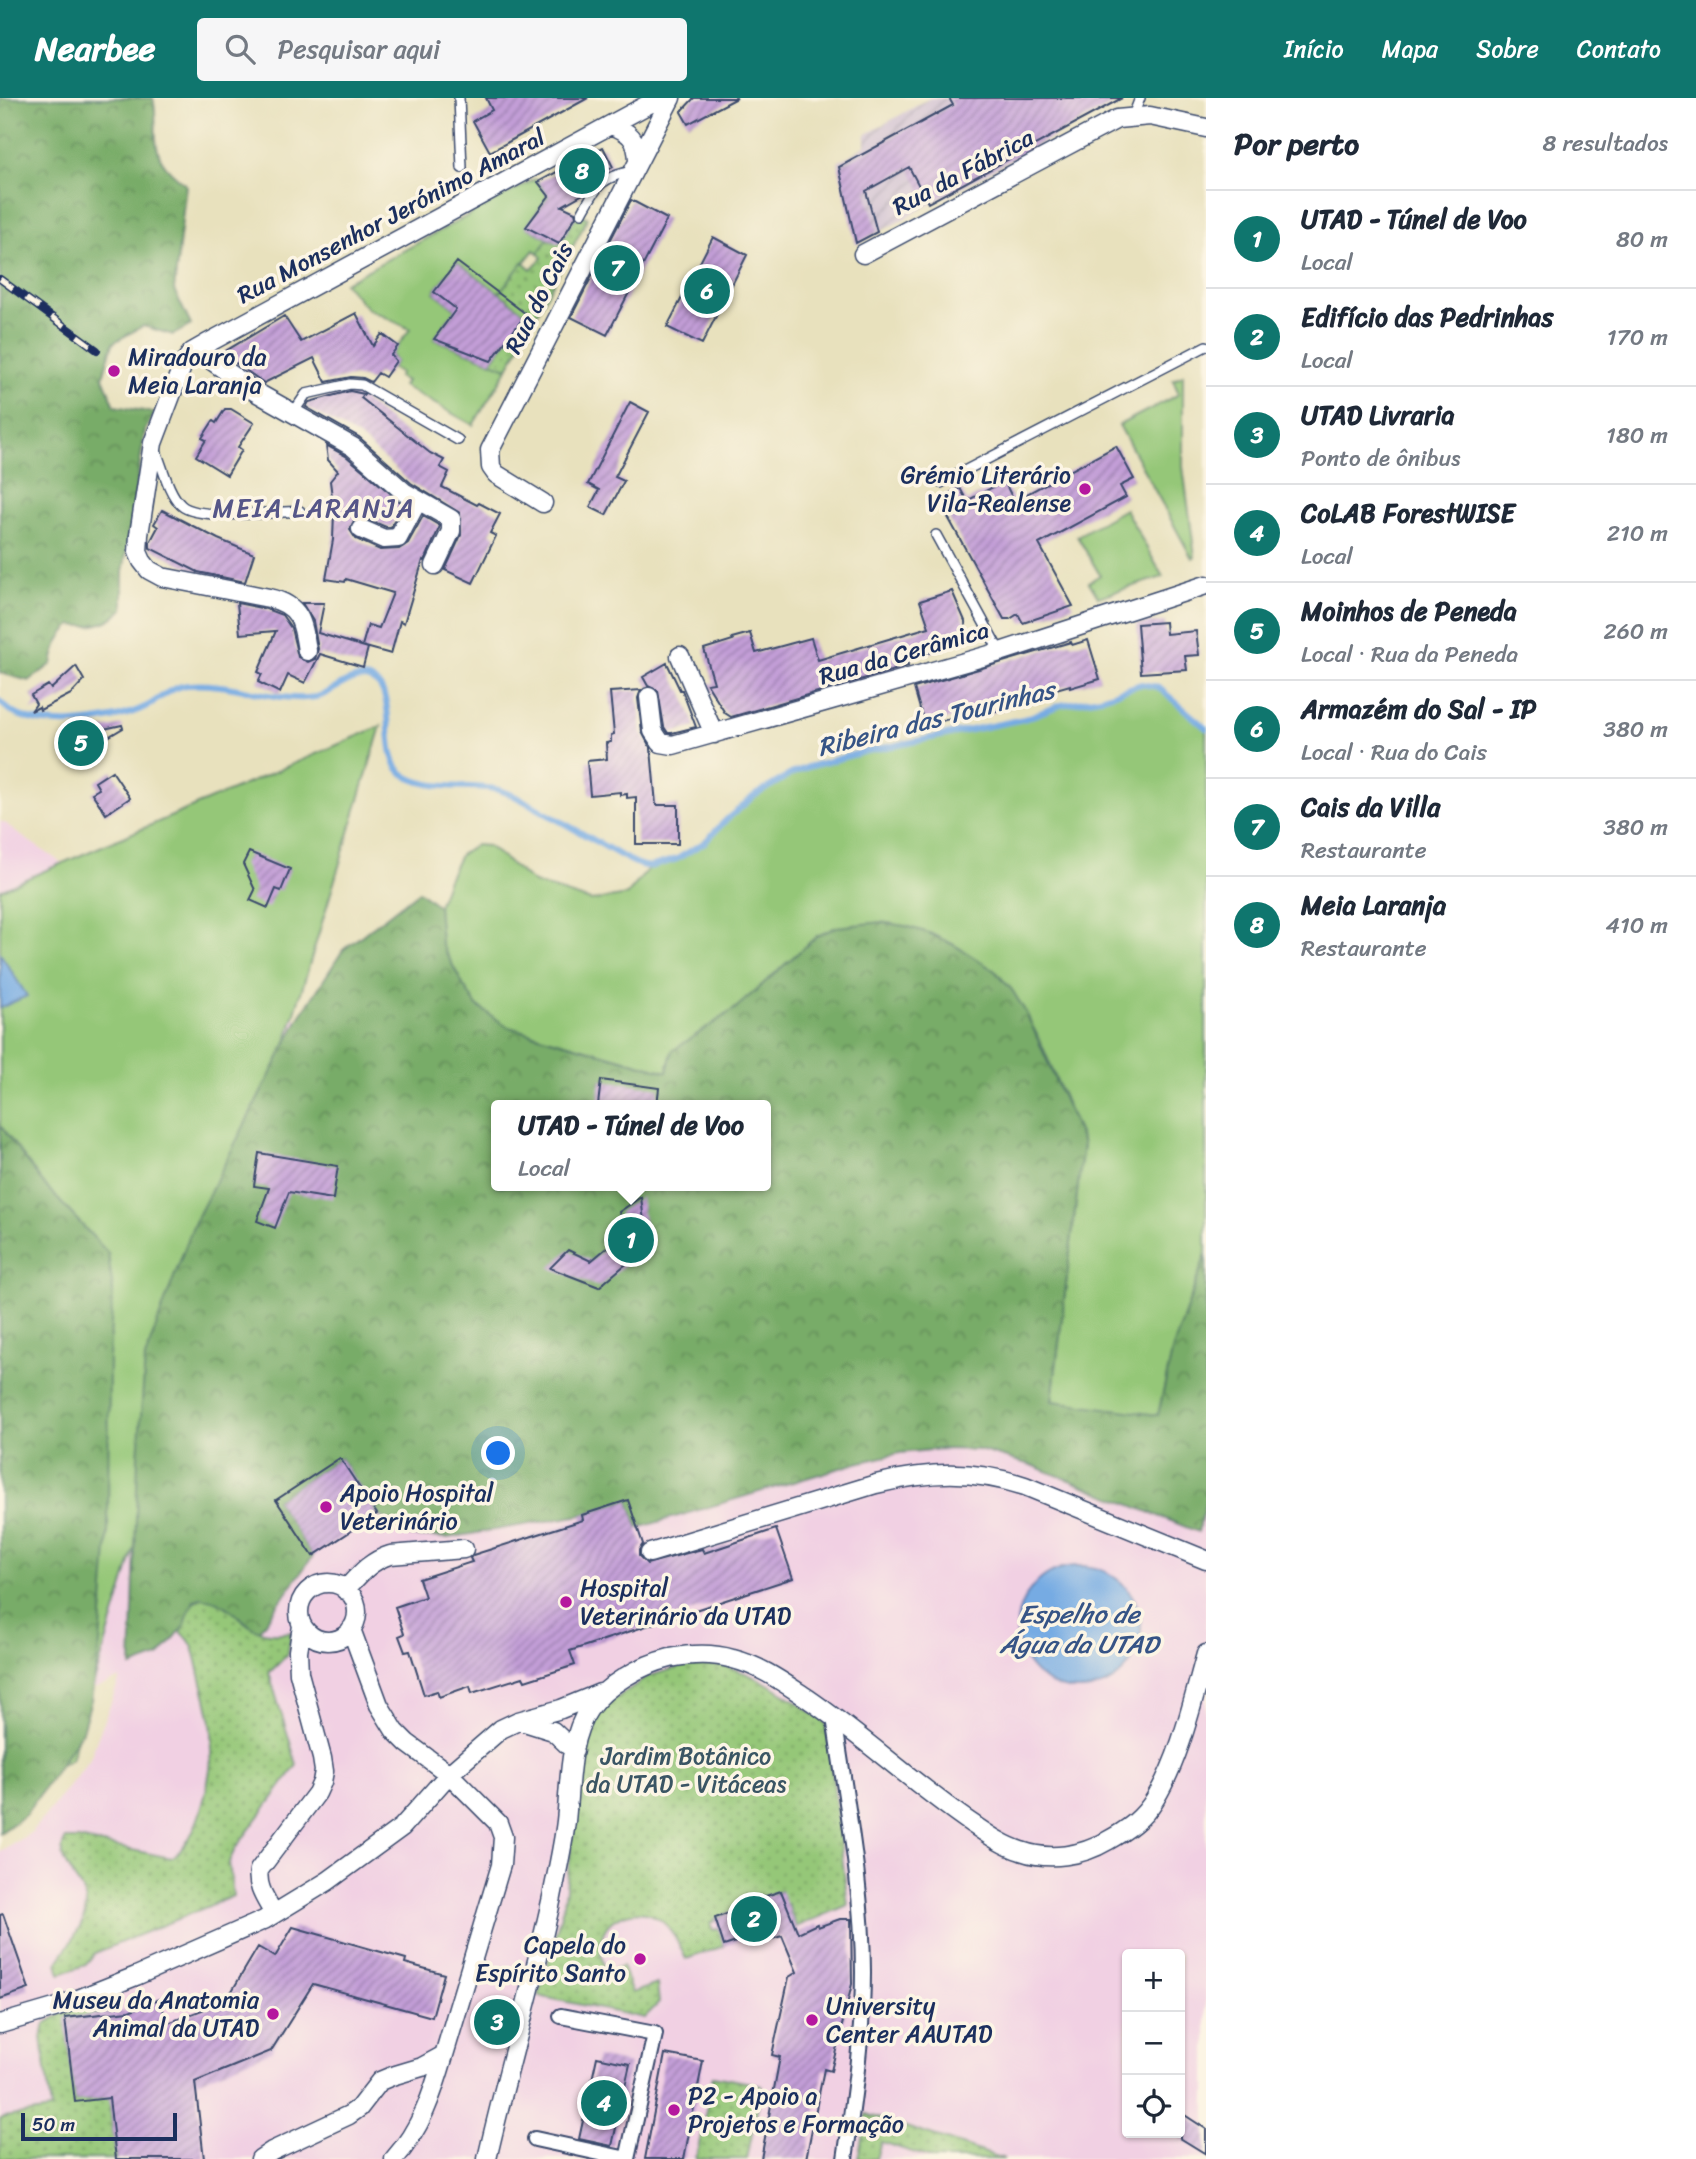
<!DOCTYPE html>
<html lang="pt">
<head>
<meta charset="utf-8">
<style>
	body { margin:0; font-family:Sriracha,sans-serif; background:#f6f6f7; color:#1f2937 }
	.controls { position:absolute; right:21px; bottom:21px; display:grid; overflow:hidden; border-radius:7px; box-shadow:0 2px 5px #0004 }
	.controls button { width:63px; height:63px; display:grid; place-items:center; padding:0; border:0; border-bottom:2px solid #e0e1e3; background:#fff; color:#1f2937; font:35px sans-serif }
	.scale { position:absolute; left:21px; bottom:18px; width:156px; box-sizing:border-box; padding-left:7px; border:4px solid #1b2f5e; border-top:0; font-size:19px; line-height:24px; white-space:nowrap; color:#1b2f5e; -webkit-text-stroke:5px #fcf5e5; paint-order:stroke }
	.you { position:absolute; left:499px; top:1356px; width:24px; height:24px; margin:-18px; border:5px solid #fff; border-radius:50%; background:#1a73e8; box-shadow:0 0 0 10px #1a73e833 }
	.badge { display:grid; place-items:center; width:46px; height:46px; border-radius:50%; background:#0f766e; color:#fff; font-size:23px; font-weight:700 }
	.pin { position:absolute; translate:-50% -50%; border:4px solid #fff; box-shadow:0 2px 7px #0006 }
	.popup { position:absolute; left:491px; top:1002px; width:280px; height:91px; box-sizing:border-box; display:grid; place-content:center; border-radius:7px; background:#fff; filter:drop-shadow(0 2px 5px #0005); font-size:23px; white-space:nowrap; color:#747a83 }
	.popup b { font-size:26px; color:#1f2937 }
	.popup::after { content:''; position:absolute; left:50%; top:100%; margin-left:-14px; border:14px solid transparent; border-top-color:#fff }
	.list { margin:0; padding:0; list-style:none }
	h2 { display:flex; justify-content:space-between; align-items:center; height:91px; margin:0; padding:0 28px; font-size:30px }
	h2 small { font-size:23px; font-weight:400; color:#747a83 }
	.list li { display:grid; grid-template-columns:46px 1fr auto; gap:21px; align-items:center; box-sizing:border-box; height:98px; padding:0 28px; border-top:2px solid #e0e1e3 }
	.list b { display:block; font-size:26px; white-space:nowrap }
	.list p { margin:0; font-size:23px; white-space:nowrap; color:#747a83 }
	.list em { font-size:23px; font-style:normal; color:#747a83 }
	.icon { flex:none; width:38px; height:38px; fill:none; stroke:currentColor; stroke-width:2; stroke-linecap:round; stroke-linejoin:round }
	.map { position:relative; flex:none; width:1206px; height:2061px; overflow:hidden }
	header { display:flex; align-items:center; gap:42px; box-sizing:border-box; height:98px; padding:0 35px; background:#0f766e; color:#fff }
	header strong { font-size:33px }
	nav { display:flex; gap:38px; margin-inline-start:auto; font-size:24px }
	.search { width:490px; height:63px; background:#f6f6f7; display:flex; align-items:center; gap:18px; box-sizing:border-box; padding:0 24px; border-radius:7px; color:#747a83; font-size:26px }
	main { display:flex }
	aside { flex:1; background:#fff }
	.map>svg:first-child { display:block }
</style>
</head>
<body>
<header>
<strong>Nearbee</strong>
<div class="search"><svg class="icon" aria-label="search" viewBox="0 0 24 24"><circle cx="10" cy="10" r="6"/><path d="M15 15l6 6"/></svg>Pesquisar aqui</div>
<nav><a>Início</a><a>Mapa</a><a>Sobre</a><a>Contato</a></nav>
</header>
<main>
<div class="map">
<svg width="1206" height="2061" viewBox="0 0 1206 2061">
	<defs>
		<pattern id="industrial-furrows" width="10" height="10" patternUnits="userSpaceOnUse" patternTransform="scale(1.75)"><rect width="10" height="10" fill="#cebed1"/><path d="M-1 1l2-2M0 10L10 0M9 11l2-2" fill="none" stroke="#a69bad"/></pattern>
		<pattern id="forest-crowns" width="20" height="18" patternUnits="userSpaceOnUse" patternTransform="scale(1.75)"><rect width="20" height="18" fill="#78ac68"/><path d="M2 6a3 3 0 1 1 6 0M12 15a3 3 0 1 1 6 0" fill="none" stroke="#628c59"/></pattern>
		<pattern id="garden-dots" width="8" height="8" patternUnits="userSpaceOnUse" patternTransform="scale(1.75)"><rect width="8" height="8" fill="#95c778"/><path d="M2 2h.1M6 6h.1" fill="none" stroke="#79a266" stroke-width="1.8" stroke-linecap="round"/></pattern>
		<pattern id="building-hatch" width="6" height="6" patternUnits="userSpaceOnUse" patternTransform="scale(1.75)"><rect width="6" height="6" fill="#c39ed7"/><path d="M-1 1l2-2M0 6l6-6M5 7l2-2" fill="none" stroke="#9e81b2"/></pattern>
	</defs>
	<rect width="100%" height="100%" fill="#fcf5e5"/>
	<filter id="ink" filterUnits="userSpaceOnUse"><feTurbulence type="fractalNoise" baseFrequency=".0143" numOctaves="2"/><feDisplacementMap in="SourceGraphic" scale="14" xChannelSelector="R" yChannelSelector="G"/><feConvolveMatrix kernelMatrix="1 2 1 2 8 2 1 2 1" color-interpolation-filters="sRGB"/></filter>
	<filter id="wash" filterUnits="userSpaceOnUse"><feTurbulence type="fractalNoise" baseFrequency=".00686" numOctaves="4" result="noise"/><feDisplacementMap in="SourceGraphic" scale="28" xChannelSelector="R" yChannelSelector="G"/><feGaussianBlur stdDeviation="1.57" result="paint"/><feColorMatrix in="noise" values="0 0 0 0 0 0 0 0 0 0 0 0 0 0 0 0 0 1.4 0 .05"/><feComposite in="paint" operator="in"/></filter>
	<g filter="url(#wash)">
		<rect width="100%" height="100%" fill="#e8e1bd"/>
		<path fill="#f1d0e3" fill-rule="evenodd" d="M0 723 7 726 14 733 298 922 343 852 463 887 477 908 672 953 754 895 929 835 954 847 1012 1354 1206 1350V2061H0V1754L32 1734 89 1663 120 1580 97 1590 83 1591 0 1016ZM496 1007H766V1088H496ZM1127 1856H1180V2035H1127Z"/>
		<path fill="url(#industrial-furrows)" d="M930 0H1125L856 147 838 64 865 48V37Z"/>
		<path fill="#95c778" stroke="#587b6b" stroke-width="2" d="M535 81 549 97 527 129 548 141 538 155 534 152 499 195 457 164 434 194 456 211 434 241 508 270 473 327 403 288 406 283 398 279 400 275 391 270 396 263 391 257 410 231 368 211 344 185Z
			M1183 277V369L1195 459 1192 460 1119 327 1179 296 1173 282Z
			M1125 411 1163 479 1098 499 1089 484 1100 477 1077 438Z
			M1141 586 1158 589 1206 630V1156L1173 1250 1158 1318 1052 1303 1083 1046 1040 942 1012 892 995 873 954 847 929 835 817 838 736 910 673 953 667 974 508 929 477 908 463 887 441 845 438 808 448 781 460 757 476 747 488 748 534 785 591 803 627 797 650 769 663 767 693 752 754 698 791 676 808 669 863 654 1024 621 1061 607 1100 600Z
			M381 628 71 1661 0 1702V792Z"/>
		<path fill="url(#forest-crowns)" stroke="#4a6e63" stroke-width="2" fill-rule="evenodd" d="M0 0H153C159 21 150 49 165 67 170 74 179 81 186 87L174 192 191 227 173 237 143 228 113 245 103 279 115 308 155 315 145 332 123 475V511C110 525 92 530 72 527 59 538 55 550 52 566L29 583 0 575Z
			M419 793 438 808 441 845 463 887 477 908 508 929 667 974 672 953 736 910 817 838 836 829 881 824 905 828 929 835 954 847 995 873 1012 892 1027 916 1083 1046 1052 1303 1158 1317 1173 1250 1206 1156V1402L1198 1434 1034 1368 979 1352 942 1351 900 1355 857 1365 638 1430 628 1402 582 1417 448 1440 410 1438 377 1416 340 1360 276 1402 313 1458 258 1534 227 1509 201 1500 194 1502 185 1527 159 1559 131 1569 138 1360 145 1260 167 1198 193 1128 298 922 343 852ZM496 1007H766V1088H496Z
			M0 1027 43 1085 108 1155 113 1192 109 1260 108 1437 100 1546 91 1602 82 1633 48 1685 25 1717 0 1735Z"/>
		<path fill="url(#garden-dots)" stroke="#587b6b" stroke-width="2" d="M578 115 588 120 508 270 491 264 526 216 499 195 523 164 531 171 542 160 538 155 548 141 559 146Z
			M201 1500C244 1504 237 1543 291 1534L288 1556 269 1575 297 1667 235 1751 229 1764 233 1798 95 1855 85 1867 60 1876 57 1865C68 1848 86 1827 86 1806 85 1783 51 1764 66 1741H78L171 1760C202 1741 213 1670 212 1635 211 1616 205 1596 200 1577 196 1560 195 1545 181 1534 189 1522 187 1505 201 1500Z
			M719 1567C760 1576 792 1600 826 1625L848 1807 796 1829 788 1806H785L780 1793 763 1799 764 1803 715 1820 716 1822 710 1825 713 1832 719 1831 724 1848 686 1861C679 1847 672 1830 659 1821 641 1808 611 1815 603 1836 598 1849 602 1861 605 1874L622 1868 632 1895 657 1886 659 1905 644 1920 538 1898 564 1806 576 1713 594 1625 609 1605 649 1578 683 1568Z
			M103 1900 118 1914 66 1920 75 2004 109 2000 116 2061H0V2022L4 2019 51 2012 42 1939 45 1926 65 1914Z
			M713 1978 762 1987 747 2061H696Z
			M866 2016 1004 2061H934L881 2044 876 2061H858Z"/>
		<path fill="#76abe3" stroke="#486da0" stroke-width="2" d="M0 855 27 898 0 910Z
			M1017 1530a62 62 0 1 1 124 0a62 62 0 1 1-124 0Z"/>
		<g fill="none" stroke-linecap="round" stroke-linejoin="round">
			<path stroke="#76abe3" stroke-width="6" d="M0 603C24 637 112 626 145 609 160 602 169 589 187 587 227 583 267 602 307 600 330 600 341 581 361 580 403 580 378 653 401 674 425 695 471 685 499 692 516 697 532 707 547 716 573 730 599 745 625 760L640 767 650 769 677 761 705 744 726 722 754 698 791 676 808 669 863 654 1024 621 1061 607 1100 600 1141 586 1158 589 1206 630"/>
		</g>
		<g id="blocks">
			<path fill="url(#building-hatch)" d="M486 0H588L490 54 473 23 492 12Z
				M694 0H737L688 26 681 14Z
				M949 0H1122L928 105 909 69 866 93 877 134 856 145 839 69 953 7Z
				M603 49 613 69 591 81 583 96 562 108 575 114 576 118 559 146 526 129 549 98 538 84Z
				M631 102 667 121 607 237 571 219Z
				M713 139 747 157 702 246 667 229Z
				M457 164 526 216 491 263 434 241 456 211 434 194Z
				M356 215 373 248 382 236 398 248 391 257 396 263 385 279 378 275 371 284 363 280 351 279 326 284 314 260 264 285 237 266 224 254 284 218 301 244Z
				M350 293 364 296 361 300 430 355 444 362 440 369 449 374 442 389 477 407 479 405 500 416 490 435 496 438 473 485 445 472 461 437 460 415 411 385 359 339 306 309 309 304Z
				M630 304 649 314 615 379 624 383 606 417 590 409 599 392 588 386Z
				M225 311H231L254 325 238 349 242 352 227 377 196 358 206 342 202 340 213 323 216 325Z
				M326 347 346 358 403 406 391 429H386L365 420 355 422 350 432 356 441 380 452 399 451 408 445 423 418 440 428 425 463 423 462 404 525 400 523 391 556 362 548 368 527 379 530 393 495 346 481 345 484 326 481 333 442 334 414 330 383 338 373 328 362Z
				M1116 348 1134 381 1120 388 1126 399 1039 446 1073 508 1023 525 1018 516 1010 521H1004L938 401 960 390 967 403 1004 383 1014 403Z
				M162 412 218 441 254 456 245 484 198 474 150 450V444L158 429 154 426Z
				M952 493 965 523 966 543 907 562 908 568 731 619 725 615 707 586 714 585 704 551 733 542 732 540 750 535 756 555 811 540 818 562 929 529 920 503Z
				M237 505 266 511 282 517 291 530 298 559 308 564 315 561 318 551 313 523 302 505H324L318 535 368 550 363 569 320 556 305 585 288 577 280 595 258 584 262 576 258 574 276 533 240 536Z
				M1165 524 1166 536 1196 533 1199 557 1185 558 1187 572 1141 575 1137 526Z
				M1088 542 1100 581 1070 590V587L1010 604 1011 609 977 619 975 613 925 628 914 590 1071 544 1072 547Z
				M667 565 680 592H682L696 629 672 635H668L664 629 658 593 648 588 643 579Z
				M76 568 84 582 71 596 40 612 39 609 31 613 36 606 31 597 48 587 51 591Z
				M641 592 638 600 642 634 651 651 656 707H678V746H636V699L627 700V696L620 697V694L590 697 587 663 607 661 606 645 611 644V637L614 636 610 594Z
				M122 627 123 630 76 658 72 638Z
				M112 673 130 700 106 716 92 695 99 691 95 684Z
				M249 754 290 771 281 793 276 791 268 810 250 802 255 792 243 766Z
				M601 982 659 990 657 1007H598Z
				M259 1055 338 1068 333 1101 289 1094 275 1130 257 1123 269 1090 254 1088Z
				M641 1099 647 1148 599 1189 550 1170 568 1152 591 1163 623 1136 619 1114Z
				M340 1360 377 1416 313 1458 276 1402Z
				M628 1402 643 1446 639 1452V1458L647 1466 702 1451 704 1455 776 1431 793 1480 570 1553 575 1567 525 1583 523 1579 472 1595 470 1588 439 1599 437 1593 424 1597 410 1553 405 1554 399 1538 404 1536 395 1509 425 1499 419 1481 472 1464 470 1460 473 1457 583 1422 582 1417Z
				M781 1793 798 1835 817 1826 818 1829 840 1821H851L852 1886 831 1973 824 1971 806 2061H761L780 1959 772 1957 789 1879 797 1874 782 1838 772 1841 769 1833 724 1848 715 1820 764 1803 763 1799Z
				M3 1816 29 1891 0 1901V1817Z
				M293 1829 406 1861 405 1865 444 1876 432 1919 313 1886 271 1953 195 1984 204 2061H116L109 2000 75 2004 65 1920 129 1913 159 1901 168 1925 226 1903 258 1849 275 1859Z
				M665 1956 703 1963 684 2061H645Z
				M597 1959 630 1966 612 2048 579 2041Z
				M1180 2014 1206 2031V2056L1180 2040Z"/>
		</g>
	</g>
	<g filter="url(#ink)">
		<use href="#blocks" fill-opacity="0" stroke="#3a4a6c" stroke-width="2"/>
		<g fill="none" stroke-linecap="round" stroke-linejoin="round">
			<defs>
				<path id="service" d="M459 0 462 70
					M1133 18 1140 0
					M582 115C597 88 600 79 633 73
					M293 315 306 296 350 286 362 287 458 342
					M156 353C163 370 168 394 181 407 197 423 276 414 300 413
					M941 385 1206 248
					M936 437 1000 554"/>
				<path id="pedestrian" d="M834 1619C846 1703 863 1789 863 1874 863 1936 854 2000 845 2061
					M535 2041 627 2061 655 1936 561 1918"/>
				<path id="minor" d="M611 27C630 34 637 41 638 62
					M863 156 1117 21 1150 18 1206 30
					M197 252 254 293 353 349 404 394 451 421V433L435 467
					M543 405 496 376 491 369 490 352 671 0
					M361 431 384 441 398 440 418 402
					M307 553C303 525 301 507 269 500L162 479 149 472 142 463 138 454 139 437 153 345 183 266 192 254 206 246 660 0
					M680 558 714 636
					M649 599 653 633 661 645 673 647 1000 554 1206 487
					M650 1455 876 1386C930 1373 972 1371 1025 1388L1206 1462
					M299 1514a29 29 0 1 1 58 0a29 29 0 1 1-58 0Z
					M345 1492C359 1477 370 1463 390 1457L464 1451
					M351 1531 379 1607 395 1633 407 1645 449 1676 498 1725 503 1739 501 1767 444 1957
					M521 1623 553 1633 574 1653
					M274 1816C266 1801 256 1789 259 1772L317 1695 322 1684 324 1673 322 1660 299 1575 298 1553 302 1528
					M0 1926 58 1909 136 1878 264 1822 328 1783 402 1729 449 1676 501 1631 518 1623 561 1611 600 1595
					M260 2061 272 2053 349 2017 359 2010 380 1983 392 1978 422 1969 444 1957C433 1995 421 2031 394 2061
					M487 2061C507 1973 533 1887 552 1799 557 1774 563 1748 566 1723 570 1687 568 1641 589 1611 607 1586 641 1567 670 1560 691 1556 713 1555 733 1561 761 1568 784 1585 807 1600 864 1639 914 1686 971 1725 986 1735 1002 1747 1021 1753 1049 1763 1082 1758 1107 1743 1127 1732 1143 1721 1155 1701 1181 1658 1192 1605 1206 1556"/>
			</defs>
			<use href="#service" stroke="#3a4a6c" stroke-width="12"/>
			<use href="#pedestrian" stroke="#3a4a6c" stroke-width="18"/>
			<use href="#minor" stroke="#3a4a6c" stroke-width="21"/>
			<use href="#service" stroke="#fff" stroke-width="9"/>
			<use href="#pedestrian" stroke="#fff" stroke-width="14"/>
			<use href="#minor" stroke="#fff" stroke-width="18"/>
			<defs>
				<path id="rail" d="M0 181 97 252"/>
			</defs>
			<use href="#rail" stroke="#1b2f5e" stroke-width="8"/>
			<use href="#rail" stroke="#fcf5e5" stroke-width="5" stroke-dasharray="16" stroke-linecap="butt"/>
		</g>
	</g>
	<g fill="#b5179e" stroke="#fcf5e5" stroke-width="2.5">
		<circle cx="114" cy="273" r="7"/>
		<circle cx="1085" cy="391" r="7"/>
		<circle cx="326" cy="1409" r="7"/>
		<circle cx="566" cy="1504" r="7"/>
		<circle cx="640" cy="1861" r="7"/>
		<circle cx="273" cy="1916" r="7"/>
		<circle cx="812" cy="1922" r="7"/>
		<circle cx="674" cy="2012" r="7"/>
	</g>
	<g text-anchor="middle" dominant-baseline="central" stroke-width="7" stroke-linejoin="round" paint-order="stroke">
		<g font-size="24" fill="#1b2f5e" stroke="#fcf5e5">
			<text transform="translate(963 74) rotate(-28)">Rua da Fábrica</text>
			<text transform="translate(391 118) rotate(-28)">Rua Monsenhor Jerónimo Amaral</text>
			<text transform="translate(539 200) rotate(-63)">Rua do Cais</text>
			<text transform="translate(904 555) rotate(-16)">Rua da Cerâmica</text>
		</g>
		<g font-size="24" fill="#1b2f5e" stroke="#fcf5e5" text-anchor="start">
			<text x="128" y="259">Miradouro da<tspan x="128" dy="28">Meia Laranja</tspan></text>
			<text x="1071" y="377" text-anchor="end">Grémio Literário<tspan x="1071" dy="28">Vila-Realense</tspan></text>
			<text x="340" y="1395">Apoio Hospital<tspan x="340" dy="28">Veterinário</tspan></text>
			<text x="580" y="1490">Hospital<tspan x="580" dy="28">Veterinário da UTAD</tspan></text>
			<text x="626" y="1847" text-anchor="end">Capela do<tspan x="626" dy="28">Espírito Santo</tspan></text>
			<text x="259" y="1902" text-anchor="end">Museu da Anatomia<tspan x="259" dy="28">Animal da UTAD</tspan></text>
			<text x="826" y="1908">University<tspan x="826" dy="28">Center AAUTAD</tspan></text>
			<text x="688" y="1998">P2 - Apoio a<tspan x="688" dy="28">Projetos e Formação</tspan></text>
		</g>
		<g font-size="24" fill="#3a5564" stroke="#fcf5e5">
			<text x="686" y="1658">Jardim Botânico<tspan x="686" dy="28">da UTAD - Vitáceas</tspan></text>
		</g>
		<g font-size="26" letter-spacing="2" fill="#565688" stroke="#fcf5e5">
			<text x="314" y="410">MEIA LARANJA</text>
		</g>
		<g font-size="26" font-style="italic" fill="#365486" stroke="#fcf5e5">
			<text transform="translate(936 620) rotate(-14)">Ribeira das Tourinhas</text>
			<text x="1079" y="1516">Espelho de<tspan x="1079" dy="30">Água da UTAD</tspan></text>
		</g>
	</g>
</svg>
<div class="controls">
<button>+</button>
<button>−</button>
<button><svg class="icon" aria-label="locate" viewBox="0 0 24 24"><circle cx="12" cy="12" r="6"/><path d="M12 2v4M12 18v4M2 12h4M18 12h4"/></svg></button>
</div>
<div class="scale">50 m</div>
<div class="you"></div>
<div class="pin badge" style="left:631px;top:1142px">1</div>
<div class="popup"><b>UTAD - Túnel de Voo</b>Local</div>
<div class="pin badge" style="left:754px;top:1821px">2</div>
<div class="pin badge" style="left:497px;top:1924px">3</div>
<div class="pin badge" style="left:604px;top:2005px">4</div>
<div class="pin badge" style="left:81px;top:645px">5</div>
<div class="pin badge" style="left:707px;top:193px">6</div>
<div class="pin badge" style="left:617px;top:170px">7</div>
<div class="pin badge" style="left:582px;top:73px">8</div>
</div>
<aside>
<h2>Por perto<small>8 resultados</small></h2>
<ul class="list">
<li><span class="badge">1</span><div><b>UTAD - Túnel de Voo</b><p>Local</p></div><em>80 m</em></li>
<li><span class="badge">2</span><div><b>Edifício das Pedrinhas</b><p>Local</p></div><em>170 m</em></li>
<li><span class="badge">3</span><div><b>UTAD Livraria</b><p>Ponto de ônibus</p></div><em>180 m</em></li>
<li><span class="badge">4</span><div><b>CoLAB ForestWISE</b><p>Local</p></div><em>210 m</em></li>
<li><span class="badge">5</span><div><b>Moinhos de Peneda</b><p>Local · Rua da Peneda</p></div><em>260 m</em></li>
<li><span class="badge">6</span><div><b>Armazém do Sal - IP</b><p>Local · Rua do Cais</p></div><em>380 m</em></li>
<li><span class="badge">7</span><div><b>Cais da Villa</b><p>Restaurante</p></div><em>380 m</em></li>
<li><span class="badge">8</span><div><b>Meia Laranja</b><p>Restaurante</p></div><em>410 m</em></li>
</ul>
</aside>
</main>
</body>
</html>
